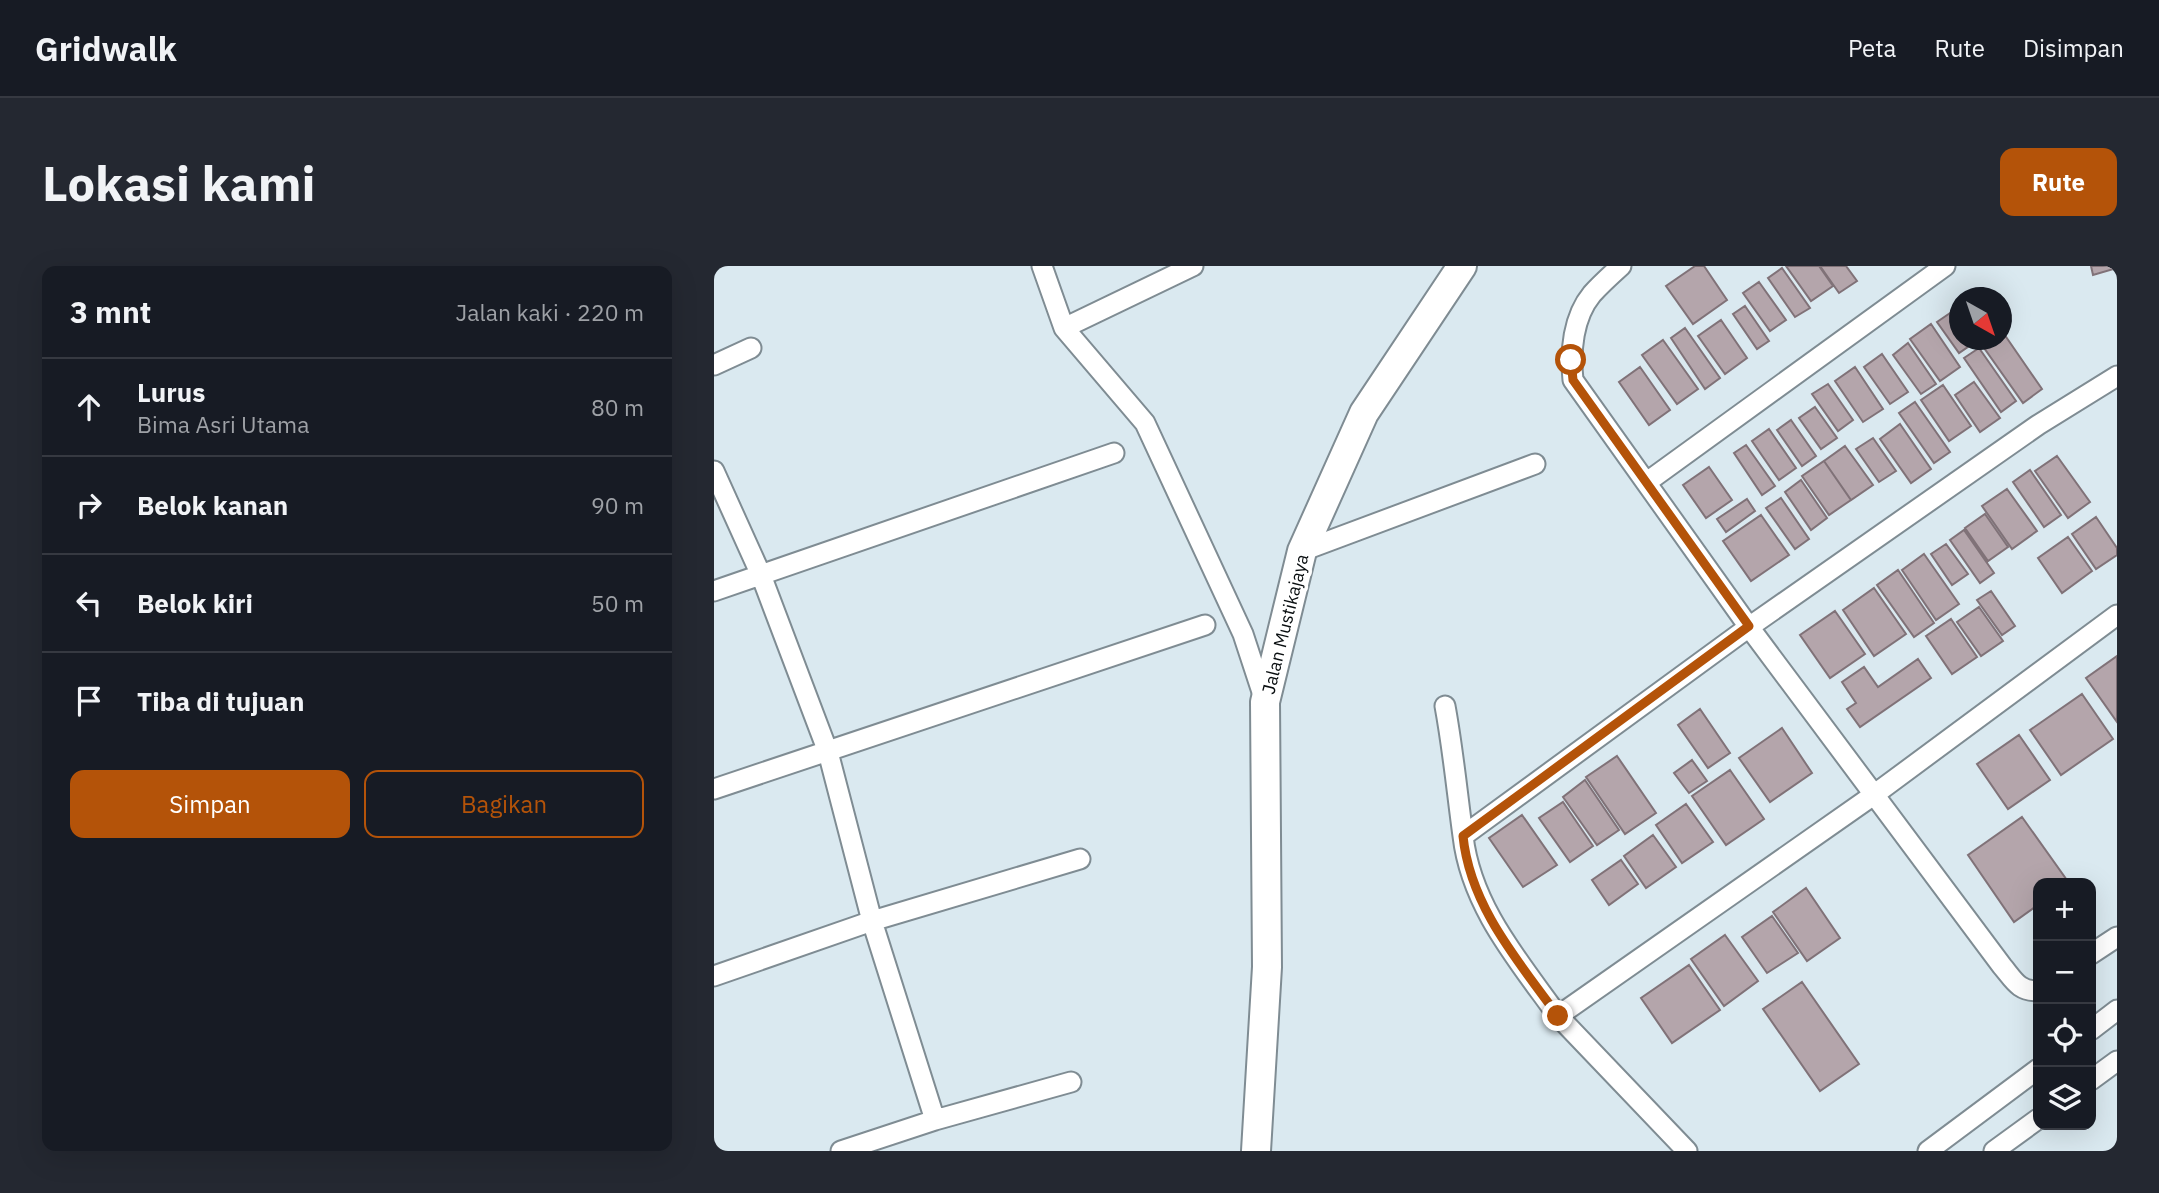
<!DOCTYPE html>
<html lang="id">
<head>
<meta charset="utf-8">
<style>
	body { margin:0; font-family:"IBM Plex Sans",sans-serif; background:#242831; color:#f1f3f6 }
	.controls { position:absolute; right:21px; bottom:21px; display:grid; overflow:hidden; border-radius:14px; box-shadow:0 7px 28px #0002 }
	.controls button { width:63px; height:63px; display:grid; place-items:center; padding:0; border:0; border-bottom:2px solid #363941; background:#171b24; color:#f1f3f6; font:35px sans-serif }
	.compass { position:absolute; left:1235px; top:21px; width:63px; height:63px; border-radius:50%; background:#171b24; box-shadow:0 7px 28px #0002; rotate:140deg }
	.stop { position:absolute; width:21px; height:21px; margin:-16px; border:5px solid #b45309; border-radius:50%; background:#fff }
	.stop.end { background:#b45309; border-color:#fff; box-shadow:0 2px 7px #0008 }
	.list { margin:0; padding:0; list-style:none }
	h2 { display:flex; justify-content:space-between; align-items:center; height:91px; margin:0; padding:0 28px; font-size:30px }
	h2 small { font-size:23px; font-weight:400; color:#9ea1a6 }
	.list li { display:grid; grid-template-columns:46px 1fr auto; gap:21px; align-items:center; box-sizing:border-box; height:98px; padding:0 28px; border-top:2px solid #363941 }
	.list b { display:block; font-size:26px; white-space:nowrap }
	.list p { margin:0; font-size:23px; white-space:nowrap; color:#9ea1a6 }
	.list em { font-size:23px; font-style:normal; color:#9ea1a6 }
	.actions { display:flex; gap:14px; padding:21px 28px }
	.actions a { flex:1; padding:16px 0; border:2px solid #b45309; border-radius:14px; text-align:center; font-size:24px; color:#b45309 }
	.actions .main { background:#b45309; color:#fff }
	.icon { flex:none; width:38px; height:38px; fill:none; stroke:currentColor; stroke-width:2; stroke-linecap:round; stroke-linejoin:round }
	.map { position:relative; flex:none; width:1403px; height:885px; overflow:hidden; border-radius:14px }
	header { display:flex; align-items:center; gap:42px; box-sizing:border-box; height:98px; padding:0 35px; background:#171b24; border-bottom:2px solid #363941 }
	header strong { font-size:33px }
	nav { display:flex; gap:38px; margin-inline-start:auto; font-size:24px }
	.intro { display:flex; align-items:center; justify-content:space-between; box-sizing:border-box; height:168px; padding:0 42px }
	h1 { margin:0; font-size:49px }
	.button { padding:18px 32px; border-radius:14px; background:#b45309; color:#fff; font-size:24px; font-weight:700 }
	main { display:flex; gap:42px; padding:0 42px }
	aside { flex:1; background:#171b24; border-radius:14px; box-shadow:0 7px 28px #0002 }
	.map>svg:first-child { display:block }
</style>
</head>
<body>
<header>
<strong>Gridwalk</strong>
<nav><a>Peta</a><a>Rute</a><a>Disimpan</a></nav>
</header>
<div class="intro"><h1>Lokasi kami</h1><a class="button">Rute</a></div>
<main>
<aside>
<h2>3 mnt<small>Jalan kaki · 220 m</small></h2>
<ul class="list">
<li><svg class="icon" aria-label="ahead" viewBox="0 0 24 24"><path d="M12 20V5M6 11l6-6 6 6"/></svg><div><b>Lurus</b><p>Bima Asri Utama</p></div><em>80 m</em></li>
<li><svg class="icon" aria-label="right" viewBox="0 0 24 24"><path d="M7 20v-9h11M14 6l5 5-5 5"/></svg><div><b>Belok kanan</b></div><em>90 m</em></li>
<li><svg class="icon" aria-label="left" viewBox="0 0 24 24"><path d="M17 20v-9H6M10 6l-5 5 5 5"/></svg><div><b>Belok kiri</b></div><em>50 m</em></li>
<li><svg class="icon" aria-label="arrive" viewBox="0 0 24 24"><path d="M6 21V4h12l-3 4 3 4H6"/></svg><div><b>Tiba di tujuan</b></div></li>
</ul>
<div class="actions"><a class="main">Simpan</a><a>Bagikan</a></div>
</aside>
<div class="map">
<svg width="1403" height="885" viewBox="0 0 1403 885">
	<rect width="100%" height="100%" fill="#dae9f0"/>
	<path fill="#b4a5ab" stroke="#807278" stroke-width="2" d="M981 0H990L1013 34 979 58 952 20Z
		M1072 0H1105L1119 20 1097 35Z
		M1106 0H1132L1143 15 1125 27Z
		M1377 0H1403V2L1379 9Z
		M1068 2 1096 42 1081 51 1054 12Z
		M1045 16 1072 54 1056 65 1029 27Z
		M1258 25 1263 32H1248Z
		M1031 40 1055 75 1043 83 1019 48Z
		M1239 45 1246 54V74H1259L1261 76 1245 87 1223 56Z
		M1007 54 1033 92 1011 108 984 70Z
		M1217 58 1246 101 1226 115 1196 73Z
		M971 62 1006 112 991 123 957 72Z
		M1288 65 1328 123 1309 137 1268 79 1277 74H1288Z
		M949 74 984 123 963 138 928 89Z
		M1194 77 1222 118 1207 128 1179 89Z
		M1265 82 1302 135 1287 146 1250 92Z
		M1168 88 1194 126 1176 138 1150 101Z
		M926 101 956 144 935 159 905 116Z
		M1141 101 1169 143 1149 156 1121 115Z
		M1260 116 1286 152 1266 166 1241 129Z
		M1114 118 1139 154 1124 165 1098 128Z
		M1229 119 1257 160 1235 175 1207 134Z
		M1201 136 1236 186 1220 197 1185 147Z
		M1101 141 1123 172 1107 183 1085 152Z
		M1077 154 1102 190 1088 200 1063 164Z
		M1186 158 1217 203 1197 217 1166 173Z
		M1055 163 1082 202 1065 214 1038 175Z
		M1159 172 1182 205 1165 216 1142 183Z
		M1032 179 1061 220 1048 229 1020 187Z
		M1131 180 1159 219 1137 234 1110 195Z
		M1343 190 1376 236 1354 252 1321 205Z
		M1110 195 1137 234 1115 249 1088 210Z
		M995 201 1018 234 992 252 969 219Z
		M1316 204 1347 249 1330 261 1299 216Z
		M1087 214 1113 252 1097 264 1071 226Z
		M1293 223 1323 265 1298 283 1268 240Z
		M1067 232 1095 273 1081 283 1052 242Z
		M1033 233 1041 245 1012 266 1003 253Z
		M1271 248 1294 281 1274 295 1251 262Z
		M1047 249 1075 289 1037 315 1009 275Z
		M1382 251 1403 282V289L1382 303 1358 268Z
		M1250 264 1280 307 1266 317 1236 274Z
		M1354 271 1378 305 1348 327 1324 292Z
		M1232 278 1254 308 1238 319 1217 288Z
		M1210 288 1245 338 1222 354 1188 304Z
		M1184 304 1220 357 1200 371 1163 319Z
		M1160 322 1192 368 1160 390 1129 344Z
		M1277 325 1301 360 1288 369 1263 334Z
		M1265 341 1289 375 1267 390 1243 356Z
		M1121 345 1151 388 1116 412 1086 369Z
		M1237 353 1263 391 1238 408 1212 370Z
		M1403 390V456L1372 412Z
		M1204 393 1217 412 1146 461 1133 443 1142 437 1128 416 1150 401 1164 421Z
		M1368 428 1399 473 1347 509 1316 464Z
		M986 443 1016 487 994 502 964 459Z
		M1068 462 1098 507 1056 536 1025 492Z
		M1305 469 1336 514 1294 543 1263 498Z
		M903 490 942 547 911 568 872 511Z
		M978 494 993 515 975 527 960 507Z
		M1016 504 1050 553 1012 579 978 530Z
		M871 514 905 564 883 579 849 531Z
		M849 536 879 580 856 596 825 552Z
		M972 538 999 576 968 597 942 559Z
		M808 549 843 599 809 621 775 572Z
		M1308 551 1355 617H1324V639L1300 656 1254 589Z
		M939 569 962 601 932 622 910 590Z
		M907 594 924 618 895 639 878 614Z
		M1092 622 1126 672 1093 695 1059 646Z
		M1058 650 1084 687 1053 707 1028 671Z
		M1011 669 1044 715 1010 740 977 693Z
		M975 699 1006 744 958 777 927 732Z
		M1088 716 1145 798 1106 825 1049 743Z"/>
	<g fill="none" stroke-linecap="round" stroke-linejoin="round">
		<defs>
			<path id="minor" d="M328 0 350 62 431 157 529 368 551 435
				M907 0C897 9 887 18 878 28 859 51 856 85 859 114L1035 361 1288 700C1300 714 1304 725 1324 725
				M350 62 479 0
				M0 99 37 82
				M0 205 47 309 114 486 158 655 221 854
				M933 216 1231 0
				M588 285 821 198
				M0 325 400 187
				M731 440C739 483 743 526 749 570
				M0 523 491 359
				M1377 688 1403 671
				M0 710 158 655 366 593
				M844 750C804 694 757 640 749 570L1035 361 1324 159 1403 110
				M1377 764 1403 744
				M1377 814 1403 795
				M127 885 221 854 357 816
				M973 885 844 750 1161 528 1403 349
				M1214 885 1324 803
				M1280 885 1324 853"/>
			<path id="secondary" d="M542 885 553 701 551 436 588 285 650 147 748 0"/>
		</defs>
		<use href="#minor" stroke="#7f8c93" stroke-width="23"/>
		<use href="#secondary" stroke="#7f8c93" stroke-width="32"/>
		<use href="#minor" stroke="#fff" stroke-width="19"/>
		<use href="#secondary" stroke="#fff" stroke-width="28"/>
	</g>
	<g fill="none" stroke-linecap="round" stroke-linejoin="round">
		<path stroke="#b45309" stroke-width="9" d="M844 750C804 695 756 640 749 570L1035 360 859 114 857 94"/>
	</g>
	<g text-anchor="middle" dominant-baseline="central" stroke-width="7" stroke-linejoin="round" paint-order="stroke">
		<g font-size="18" fill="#080d0f" stroke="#fff">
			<text transform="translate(571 358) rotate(-76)">Jalan Mustikajaya</text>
		</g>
	</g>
</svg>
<div class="controls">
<button>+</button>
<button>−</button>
<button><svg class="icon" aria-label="locate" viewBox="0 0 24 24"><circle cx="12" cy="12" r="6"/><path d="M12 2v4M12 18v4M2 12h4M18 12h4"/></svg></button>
<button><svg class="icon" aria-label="layers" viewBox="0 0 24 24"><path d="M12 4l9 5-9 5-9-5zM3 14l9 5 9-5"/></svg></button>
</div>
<svg class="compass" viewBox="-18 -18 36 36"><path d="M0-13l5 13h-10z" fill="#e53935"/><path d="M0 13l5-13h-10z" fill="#9ea1a6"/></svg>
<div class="stop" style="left:857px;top:94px"></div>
<div class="stop end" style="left:844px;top:750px"></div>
</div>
</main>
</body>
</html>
